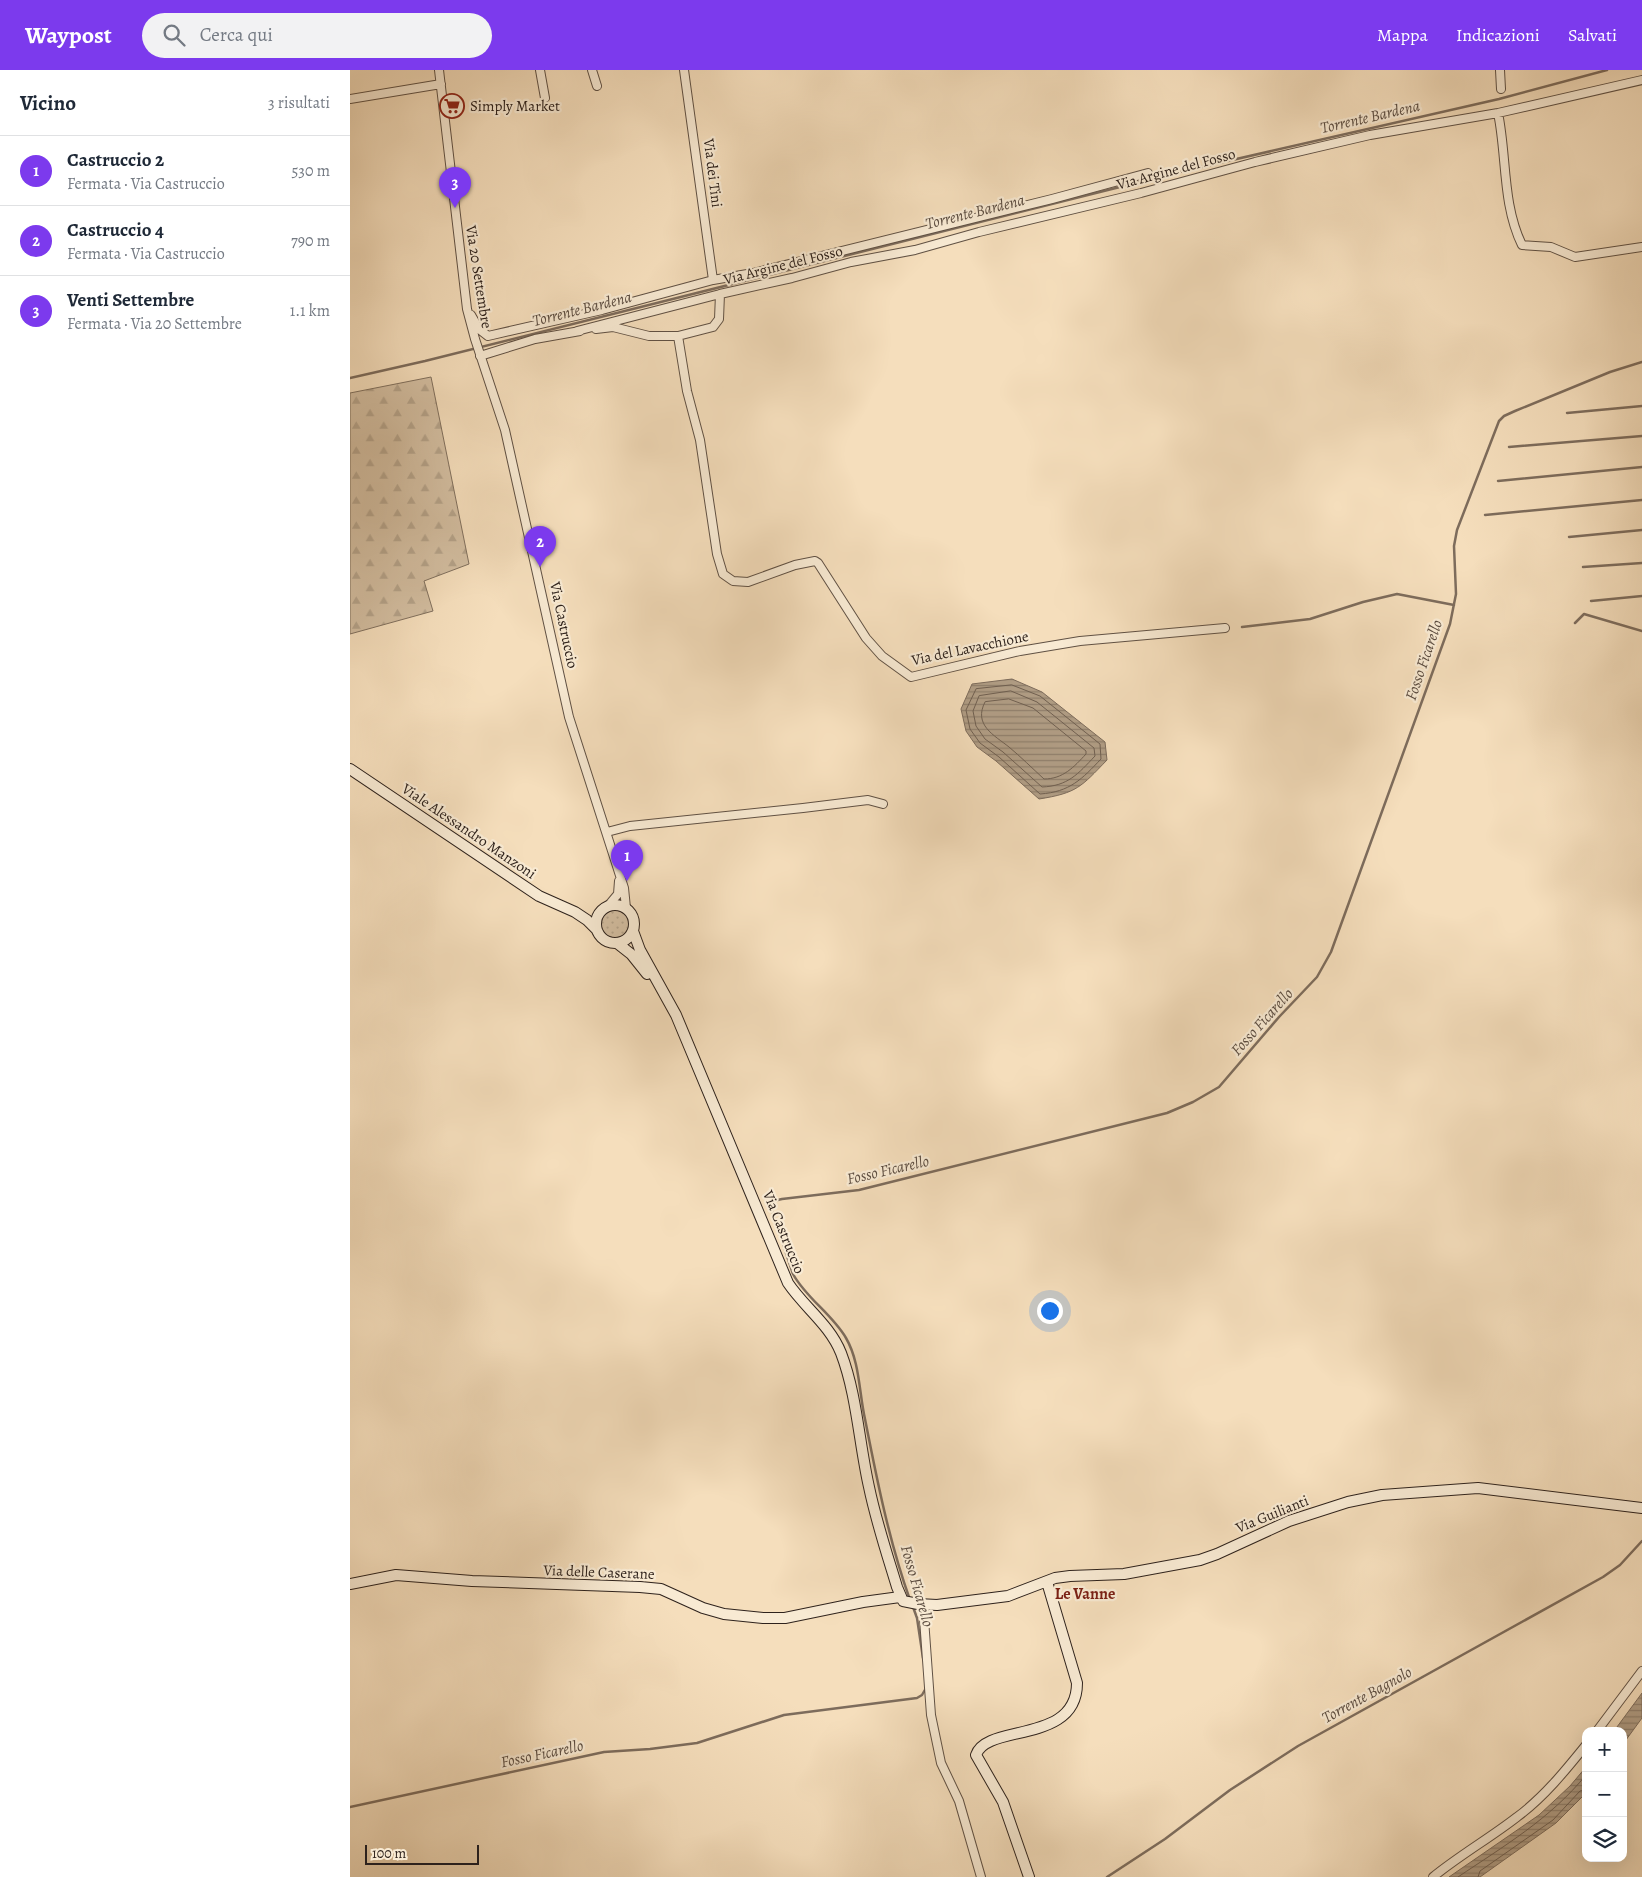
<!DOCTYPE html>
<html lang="it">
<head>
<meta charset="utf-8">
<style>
	body { margin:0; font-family:Alegreya,serif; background:#f2f2f3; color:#1f2937 }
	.controls { position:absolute; right:15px; bottom:15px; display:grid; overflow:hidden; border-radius:10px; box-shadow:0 5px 20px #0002 }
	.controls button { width:45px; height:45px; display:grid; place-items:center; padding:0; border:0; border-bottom:1px solid #e0e1e3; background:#fff; color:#1f2937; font:25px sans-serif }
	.scale { position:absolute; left:15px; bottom:12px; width:114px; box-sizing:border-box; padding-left:5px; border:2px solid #2e221c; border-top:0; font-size:14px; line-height:18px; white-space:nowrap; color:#2e221c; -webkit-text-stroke:4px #f8ead3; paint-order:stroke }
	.you { position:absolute; left:699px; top:1240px; width:18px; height:18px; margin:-12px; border:4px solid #fff; border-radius:50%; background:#1a73e8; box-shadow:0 0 0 8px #1a73e833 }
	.badge { display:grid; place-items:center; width:32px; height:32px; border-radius:50%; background:#7c3aed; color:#fff; font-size:16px; font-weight:700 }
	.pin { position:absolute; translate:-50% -41px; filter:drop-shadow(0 1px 2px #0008) }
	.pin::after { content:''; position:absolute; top:26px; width:18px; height:15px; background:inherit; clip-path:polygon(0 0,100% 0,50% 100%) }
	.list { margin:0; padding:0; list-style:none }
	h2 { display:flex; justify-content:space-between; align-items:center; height:65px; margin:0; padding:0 20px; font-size:21px }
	h2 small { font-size:16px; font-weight:400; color:#747a83 }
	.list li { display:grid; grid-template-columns:32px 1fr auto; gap:15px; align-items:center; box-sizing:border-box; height:70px; padding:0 20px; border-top:1px solid #e0e1e3 }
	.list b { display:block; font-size:19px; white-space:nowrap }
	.list p { margin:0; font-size:16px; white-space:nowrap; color:#747a83 }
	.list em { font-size:16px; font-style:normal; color:#747a83 }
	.icon { flex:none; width:28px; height:28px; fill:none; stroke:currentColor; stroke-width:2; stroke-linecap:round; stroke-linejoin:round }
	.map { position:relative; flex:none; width:1292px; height:1807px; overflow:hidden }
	header { display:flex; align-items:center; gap:30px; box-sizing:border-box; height:70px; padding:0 25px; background:#7c3aed; color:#fff }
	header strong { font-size:24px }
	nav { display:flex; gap:28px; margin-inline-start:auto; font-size:18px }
	.search { width:350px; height:45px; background:#f2f2f3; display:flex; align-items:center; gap:12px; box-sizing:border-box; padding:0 18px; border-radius:28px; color:#747a83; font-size:19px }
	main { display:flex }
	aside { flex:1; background:#fff }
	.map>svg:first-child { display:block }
</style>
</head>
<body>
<header>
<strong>Waypost</strong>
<div class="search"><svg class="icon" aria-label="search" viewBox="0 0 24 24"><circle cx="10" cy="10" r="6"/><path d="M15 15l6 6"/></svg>Cerca qui</div>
<nav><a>Mappa</a><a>Indicazioni</a><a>Salvati</a></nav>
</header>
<main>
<aside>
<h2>Vicino<small>3 risultati</small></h2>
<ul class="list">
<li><span class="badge">1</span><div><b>Castruccio 2</b><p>Fermata · Via Castruccio</p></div><em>530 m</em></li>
<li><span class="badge">2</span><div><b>Castruccio 4</b><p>Fermata · Via Castruccio</p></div><em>790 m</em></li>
<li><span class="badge">3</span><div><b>Venti Settembre</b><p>Fermata · Via 20 Settembre</p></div><em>1.1 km</em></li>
</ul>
</aside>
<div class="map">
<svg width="1292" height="1807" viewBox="0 0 1292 1807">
	<defs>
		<pattern id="grass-dots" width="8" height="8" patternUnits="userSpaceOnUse" patternTransform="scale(1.25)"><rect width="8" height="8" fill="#d3bea1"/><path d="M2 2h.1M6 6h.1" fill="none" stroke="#b5a38a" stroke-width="1.8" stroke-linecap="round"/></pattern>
		<pattern id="forest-firs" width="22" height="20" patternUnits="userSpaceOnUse" patternTransform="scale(1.25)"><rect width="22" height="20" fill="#d3bea1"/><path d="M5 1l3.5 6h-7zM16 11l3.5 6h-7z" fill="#b5a38a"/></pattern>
		<pattern id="water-rules" width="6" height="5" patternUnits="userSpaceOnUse" patternTransform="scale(1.25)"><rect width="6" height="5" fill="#b19e86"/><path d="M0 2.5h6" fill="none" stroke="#90806d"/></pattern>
	</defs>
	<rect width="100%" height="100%" fill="#f5debc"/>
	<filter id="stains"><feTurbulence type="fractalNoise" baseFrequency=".004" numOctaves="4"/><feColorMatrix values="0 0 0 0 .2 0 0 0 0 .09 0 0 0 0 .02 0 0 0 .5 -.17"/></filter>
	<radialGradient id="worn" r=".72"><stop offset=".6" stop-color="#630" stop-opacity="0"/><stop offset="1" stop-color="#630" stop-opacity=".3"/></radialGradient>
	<path fill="url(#grass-dots)" stroke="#80705e" d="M251 854a14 14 0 1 1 28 0a14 14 0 1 1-28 0Z"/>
	<path fill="url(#forest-firs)" stroke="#80705e" d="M81 307 119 494 74 511 83 541 0 564V323Z"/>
	<path fill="url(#water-rules)" stroke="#7d6c5c" d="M662 609 692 622 755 672 757 690C731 717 727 723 689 729L646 691 627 677 616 661 611 639 622 614Z
		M1292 1623V1648L1273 1674V1661H1264Z
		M1236 1697V1723L1206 1753 1130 1807H1099L1189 1745 1220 1716Z"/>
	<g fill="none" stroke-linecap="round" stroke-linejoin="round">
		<path stroke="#706051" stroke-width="1" d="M662 615 690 626 750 674 751 689C732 709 720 722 690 724L649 687 630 673 620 659 616 640 626 619Z
			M661 621 687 632 744 678 745 686C728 704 718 716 692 717L653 682 635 669 626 656 623 641 629 626Z
			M659 629 683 638 736 681V684C724 697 713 709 694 709 682 698 671 687 659 677 644 665 623 655 635 632Z
			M1108 1807C1154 1776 1200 1749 1236 1705
			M1128 1807 1130 1801 1203 1750 1230 1721 1236 1720"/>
		<path stroke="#7d6c5c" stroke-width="2.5" d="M0 308 75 291 834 101 1149 29 1257 0
			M1217 343 1292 336
			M1159 377 1292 366
			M1148 411 1292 397
			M1135 445 1292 430
			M1219 467 1292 460
			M1233 497 1292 493
			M1241 531 1292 526
			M1225 553 1234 544 1292 561
			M892 557 960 549 1013 532 1047 524 1104 535
			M560 1530C539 1471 527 1410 515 1349 509 1323 510 1292 496 1268 482 1244 456 1228 443 1204L420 1135 423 1131 432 1129 509 1120 817 1043 843 1032 869 1017 929 947 967 907 981 882 1100 554 1106 524 1104 476 1107 460 1149 351 1154 346 1165 341 1260 302 1292 292
			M563 1537 567 1548 573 1588
			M0 1737 254 1682 300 1679 347 1673 434 1645 567 1628 572 1625 576 1618
			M757 1807 815 1769 880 1720 948 1676 1253 1507 1270 1495 1292 1471"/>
		<defs>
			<path id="street" d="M89 0 117 239 125 269 155 360 219 647 274 818 276 838
				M190 0 195 28
				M242 0 247 16
				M334 0 363 210
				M1150 0 1151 19
				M0 29 91 14
				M1148 43C1157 86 1152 134 1172 175L1201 177 1225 187 1292 177
				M121 245 129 259 138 266 252 240 363 210 403 203 702 129 798 103
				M246 259 263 257 299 266H328L363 257 369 249 370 224
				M227 261 370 224 442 208 501 192 565 180 629 162 791 123 905 92 1020 65 1148 43 1292 10
				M328 266 337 321 350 370 367 484 373 504 383 511 398 512 445 495 465 491 468 493 516 568 532 586 561 607 670 581 730 571 875 558
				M130 286 185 269 230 261
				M257 762 280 756 453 738 518 730 533 734
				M258 836 268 824 269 811
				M573 1535 581 1645 591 1693 609 1731 631 1807
				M1247 1661 1292 1601
				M1083 1807C1110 1785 1140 1768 1167 1747 1194 1727 1215 1701 1236 1675"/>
			<path id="secondary" d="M0 699 189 826 225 842 237 850 247 860
				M246 854a19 19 0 1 1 38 0a19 19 0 1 1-38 0Z
				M283 861 290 880 326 945 438 1213C454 1237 480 1255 491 1283 507 1325 509 1373 519 1417 526 1451 537 1484 547 1517L553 1531 568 1534 587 1535 658 1526 705 1508 720 1506 774 1504 850 1490 867 1484 939 1451 998 1432 1032 1425 1128 1418 1292 1438
				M267 873 281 884 297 904
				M0 1514 46 1505 122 1511 290 1517 311 1519 353 1538 374 1544 413 1548H435L513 1532 550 1527
				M679 1807 653 1732 626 1685C636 1653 727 1675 727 1613L697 1512"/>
		</defs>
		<use href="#street" stroke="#605144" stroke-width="10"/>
		<use href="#secondary" stroke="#2e221c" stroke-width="12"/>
		<use href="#street" stroke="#f8ead3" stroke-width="8"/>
		<use href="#secondary" stroke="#f8ead3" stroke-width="10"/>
	</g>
	<defs>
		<symbol id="supermarket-ring" viewBox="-11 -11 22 22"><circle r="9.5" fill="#f8ead3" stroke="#8f2418" stroke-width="1.5"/><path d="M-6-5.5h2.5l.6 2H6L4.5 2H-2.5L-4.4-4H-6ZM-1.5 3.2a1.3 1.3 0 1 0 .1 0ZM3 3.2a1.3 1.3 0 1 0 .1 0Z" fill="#8f2418"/></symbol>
	</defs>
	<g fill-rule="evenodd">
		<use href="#supermarket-ring" x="88" y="22" width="28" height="28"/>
	</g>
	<g text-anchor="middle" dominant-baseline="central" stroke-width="4.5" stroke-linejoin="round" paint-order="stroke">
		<g font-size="15" fill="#2e221c" stroke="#f8ead3" text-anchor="start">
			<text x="120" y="36">Simply Market</text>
		</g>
		<g font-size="15" fill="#2e221c" stroke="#f8ead3">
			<text transform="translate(826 99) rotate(-15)">Via Argine del Fosso</text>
			<text transform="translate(363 103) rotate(83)">Via dei Tini</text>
			<text transform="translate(433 195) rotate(-14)">Via Argine del Fosso</text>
			<text transform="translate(129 207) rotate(81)">Via 20 Settembre</text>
			<text transform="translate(214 555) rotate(78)">Via Castruccio</text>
			<text transform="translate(620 578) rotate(-12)">Via del Lavacchione</text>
			<text transform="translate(119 761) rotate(34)">Viale Alessandro Manzoni</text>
			<text transform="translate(434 1162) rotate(68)">Via Castruccio</text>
			<text transform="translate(922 1444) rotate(-22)">Via Guilianti</text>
			<text transform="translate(249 1502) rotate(2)">Via delle Caserane</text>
		</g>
		<g font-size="16" font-style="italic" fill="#5c4d41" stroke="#f8ead3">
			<text transform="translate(1020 47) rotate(-13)">Torrente Bardena</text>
			<text transform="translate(625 142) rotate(-14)">Torrente Bardena</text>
			<text transform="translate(232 239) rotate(-14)">Torrente Bardena</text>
			<text transform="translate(1074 590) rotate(-71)">Fosso Ficarello</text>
			<text transform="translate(912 952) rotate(-48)">Fosso Ficarello</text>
			<text transform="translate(538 1100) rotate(-13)">Fosso Ficarello</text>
			<text transform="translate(567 1516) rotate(74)">Fosso Ficarello</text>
			<text transform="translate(1017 1625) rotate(-29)">Torrente Bagnolo</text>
			<text transform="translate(192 1684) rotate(-12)">Fosso Ficarello</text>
		</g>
		<g font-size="16" font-weight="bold" fill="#7a1f14" stroke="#f8ead3">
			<text x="735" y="1524">Le Vanne</text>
		</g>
	</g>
	<rect width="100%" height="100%" filter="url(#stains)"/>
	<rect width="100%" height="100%" fill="url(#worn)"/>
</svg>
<div class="controls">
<button>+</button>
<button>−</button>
<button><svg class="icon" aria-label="layers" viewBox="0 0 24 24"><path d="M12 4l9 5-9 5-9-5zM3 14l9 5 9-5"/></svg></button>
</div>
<div class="scale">100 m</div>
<div class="you"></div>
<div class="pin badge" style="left:277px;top:811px">1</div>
<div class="pin badge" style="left:190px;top:497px">2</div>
<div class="pin badge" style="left:105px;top:138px">3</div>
</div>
</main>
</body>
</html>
